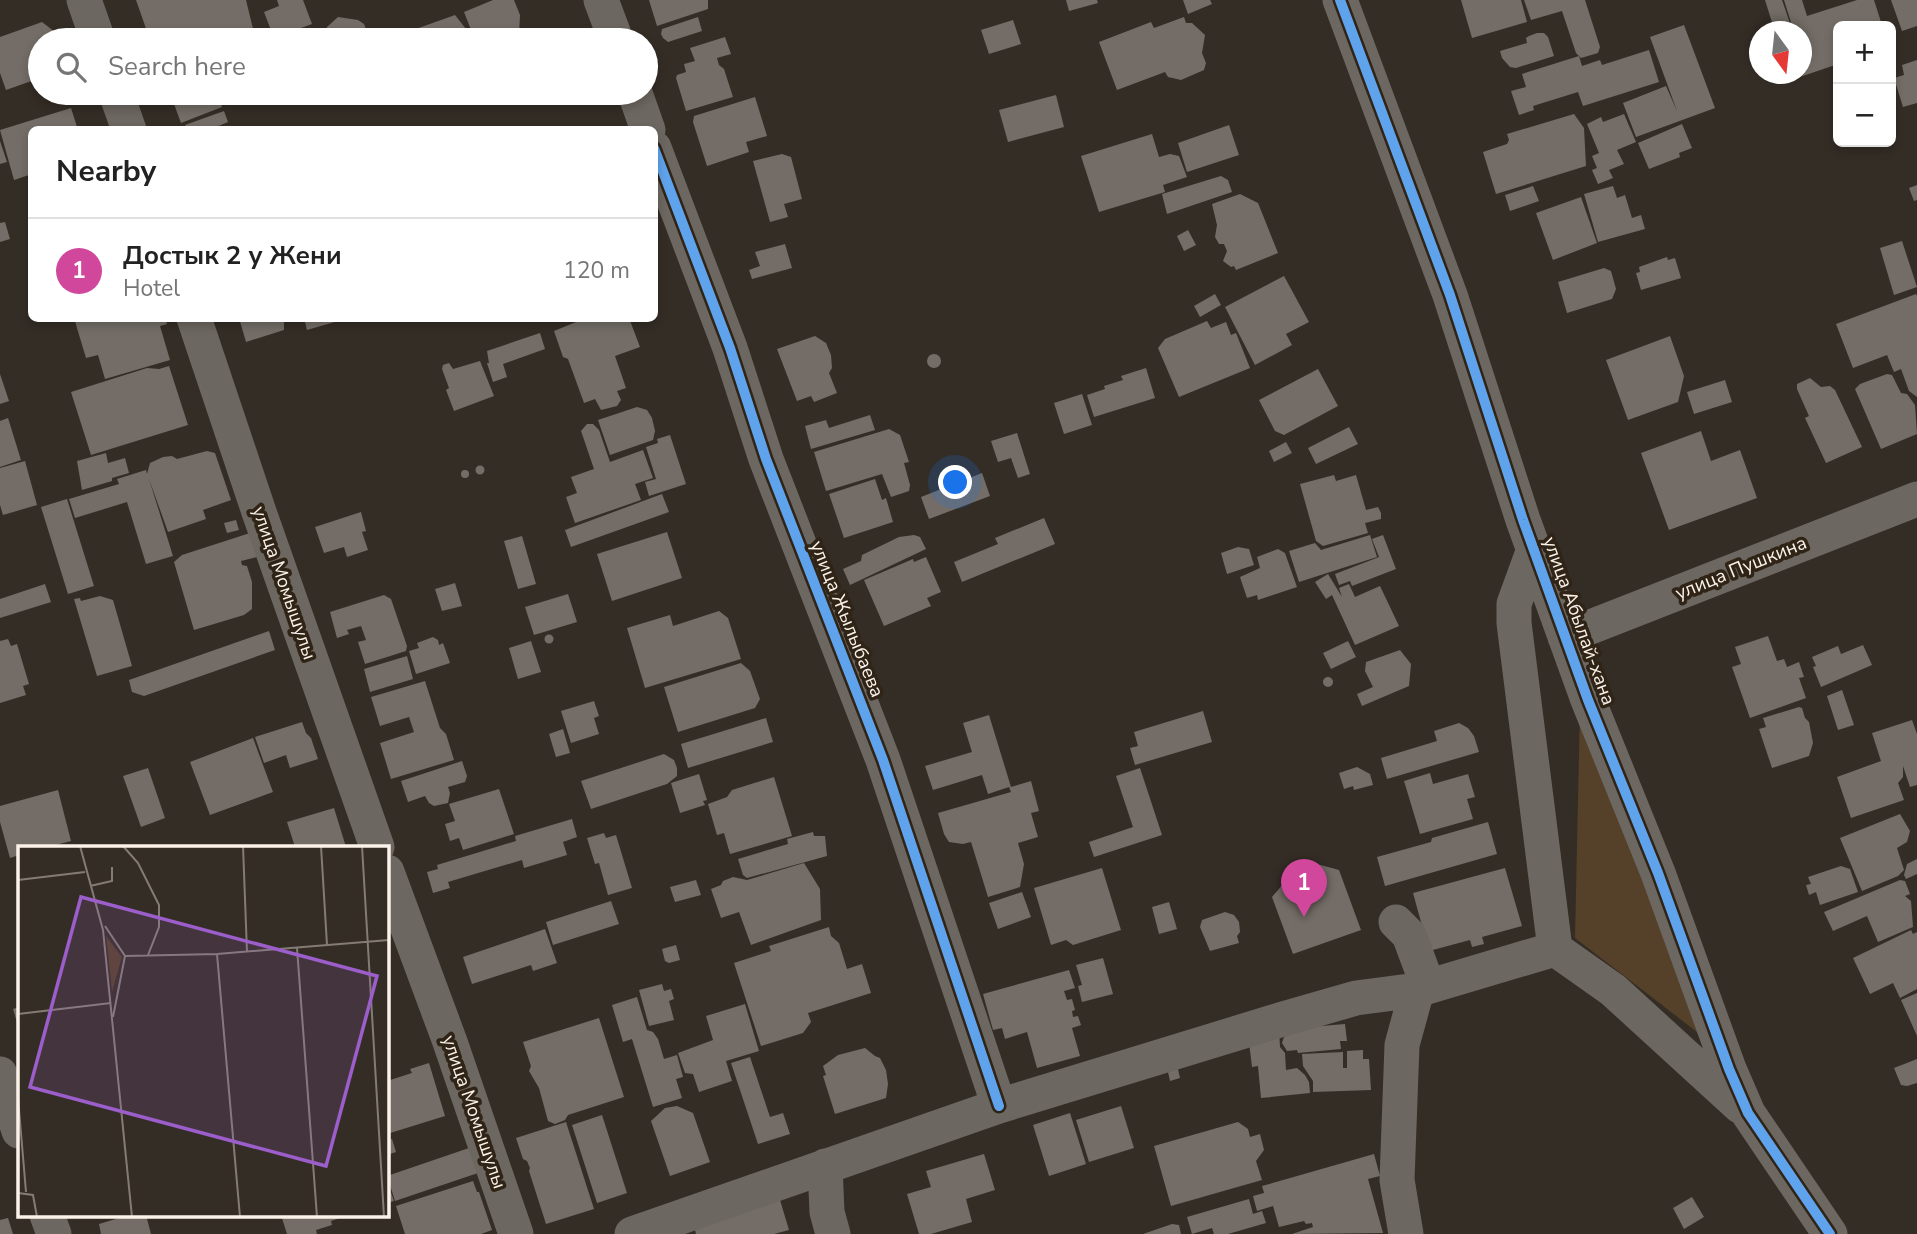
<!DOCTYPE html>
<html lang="en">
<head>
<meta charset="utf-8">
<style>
	body { margin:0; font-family:"Nunito Sans",sans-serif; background:#f2f2f2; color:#222 }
	.controls { position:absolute; right:21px; top:21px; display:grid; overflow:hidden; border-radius:10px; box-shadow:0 4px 10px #0003 }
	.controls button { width:63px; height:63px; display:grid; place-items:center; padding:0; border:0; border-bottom:2px solid #e0e0e0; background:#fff; color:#222; font:35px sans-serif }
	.compass { position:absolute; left:1749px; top:21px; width:63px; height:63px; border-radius:50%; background:#fff; box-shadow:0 4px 10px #0003; rotate:165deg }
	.you { position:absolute; left:956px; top:483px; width:24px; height:24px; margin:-18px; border:5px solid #fff; border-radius:50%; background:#1a73e8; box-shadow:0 0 0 10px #1a73e833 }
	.badge { display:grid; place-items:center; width:46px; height:46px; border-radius:50%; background:#db2777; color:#fff; font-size:23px; font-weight:700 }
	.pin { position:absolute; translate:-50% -58px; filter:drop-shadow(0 2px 4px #0008) }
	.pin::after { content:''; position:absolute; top:37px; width:24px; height:21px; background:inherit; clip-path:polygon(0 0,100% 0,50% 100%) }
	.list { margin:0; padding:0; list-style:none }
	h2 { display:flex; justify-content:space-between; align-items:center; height:91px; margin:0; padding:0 28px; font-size:30px }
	h2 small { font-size:23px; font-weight:400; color:#767676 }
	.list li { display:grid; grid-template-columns:46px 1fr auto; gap:21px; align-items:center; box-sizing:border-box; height:105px; padding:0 28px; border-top:2px solid #e0e0e0 }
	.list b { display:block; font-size:26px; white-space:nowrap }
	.list p { margin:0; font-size:23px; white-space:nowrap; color:#767676 }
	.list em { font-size:23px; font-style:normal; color:#767676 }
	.icon { flex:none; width:38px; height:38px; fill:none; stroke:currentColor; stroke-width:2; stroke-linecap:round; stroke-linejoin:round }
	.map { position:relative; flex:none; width:1917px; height:1234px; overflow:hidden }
	.search { position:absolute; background:#fff; box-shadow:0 4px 10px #0003; left:28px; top:28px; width:630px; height:77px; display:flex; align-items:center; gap:18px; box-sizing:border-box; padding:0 24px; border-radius:38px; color:#767676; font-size:26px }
	.panel { position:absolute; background:#fff; box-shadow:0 4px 10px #0003; left:28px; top:126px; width:630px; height:196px; border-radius:10px }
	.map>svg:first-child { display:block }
</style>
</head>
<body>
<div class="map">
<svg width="1917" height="1234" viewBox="0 0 1917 1234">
	<rect width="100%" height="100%" fill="#342d26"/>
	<path fill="#554029" d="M1580 708 1706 1039 1575 938Z"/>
	<path fill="#746d67" d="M136 0H246L255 37 251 40H150Z
		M277 0H303L312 24 274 38 264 12 279 6Z
		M493 0H514L520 15 519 35 506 40H475L464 12Z
		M649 0H708V9L657 26Z
		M1066 0H1097L1098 3 1069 11Z
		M1183 0H1210L1212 4 1188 14Z
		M1461 0H1521L1527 22 1472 38Z
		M1524 0H1585L1600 47 1598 53 1581 58 1576 53 1562 11 1531 20Z
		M1765 0H1782L1793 32H1775Z
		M1784 0H1802L1807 16 1857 0H1874L1881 22 1878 23 1879 26H1838V64L1791 80 1789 74H1801V32H1794Z
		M1891 0H1917V26L1902 31Z
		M455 15 466 29 467 40H385Z
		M338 17 358 20 364 24 370 40H327L325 36 327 27Z
		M698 17 702 31 668 42 663 38 661 34 662 29Z
		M1184 17 1186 23H1192L1205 35 1202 53 1206 63 1204 70 1181 80 1168 77 1165 72 1117 90 1099 42 1151 22 1154 28Z
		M1013 20 1021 44 989 54 981 30Z
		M42 22 55 32 58 40H40V78L6 90 0 73V37Z
		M1684 25 1715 108 1636 137 1623 103 1666 86 1677 111 1650 37Z
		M1537 33H1544L1548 37 1554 56 1516 68 1510 67 1502 58 1500 51 1527 43 1526 38 1529 36Z
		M725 37 731 54 717 58 719 65 724 69 733 97 686 111 676 78 677 75 686 72 684 64 695 61 690 48Z
		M1649 50 1659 82 1583 106 1578 92 1533 106 1534 110 1519 115 1511 91 1526 87 1522 74 1579 56 1582 66 1600 60 1602 65Z
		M1917 60V103L1903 107 1894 78 1904 75 1902 65Z
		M170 93H217L222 107 181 123Z
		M346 93H367L349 100Z
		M1056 95 1064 127 1008 142 999 110Z
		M755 97 767 136 746 142 749 152 707 166 693 122 694 116Z
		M71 108 78 130H32V181L29 175 14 180 0 130Z
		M224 111 228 122 209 130H187L185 125Z
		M1574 114 1584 128 1586 166 1496 194 1483 152 1507 144 1509 140 1507 134Z
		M1624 114 1636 142 1617 150 1624 164 1609 170 1613 178 1598 184 1592 170 1597 168 1592 156 1599 153 1587 124 1601 117 1603 122Z
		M1682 124 1692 148 1679 153 1680 157 1649 169 1638 143Z
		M1229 125 1239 155 1187 172 1178 143Z
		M1152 134 1159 157 1170 154 1179 156 1187 177 1163 185 1165 192 1099 212 1081 156Z
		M0 141 7 162 0 164Z
		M782 154 791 157 802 199 784 204 788 217 770 222 753 161Z
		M1221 176 1228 180 1232 192 1167 214 1162 194Z
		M1917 185V200L1914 201 1909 188Z
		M1533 186 1539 201 1510 211 1505 195Z
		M1613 186 1617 198 1625 195 1632 218 1641 215 1645 229 1598 242 1584 194Z
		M1240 194 1258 203 1278 253 1236 270 1234 266 1231 267 1223 261 1227 251 1224 244H1219L1215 237 1217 225 1212 204Z
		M1581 197 1597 243 1553 260 1536 213Z
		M5 222 10 239 0 242V223Z
		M1188 230 1196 245 1184 251 1177 236Z
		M1902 241 1917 287 1894 295 1880 248Z
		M785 244 792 268 752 279 749 270 760 266 755 252Z
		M1667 257 1668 260 1675 258 1681 278 1641 290 1636 273 1640 272 1639 267Z
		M1604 268 1611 271 1616 289 1612 299 1567 313 1558 282Z
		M1284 276 1309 322 1286 334 1292 345 1255 365 1225 307Z
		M1215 294 1221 305 1200 317 1194 306Z
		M1916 294 1917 296V397L1909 391 1901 369 1894 372 1887 355 1853 368 1836 324Z
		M74 318H165L167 324 160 326 170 360 105 379 98 355 86 358Z
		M239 318H284V330L246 342Z
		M304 318H345V319L307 330Z
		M586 318H629L640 347 615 356 626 388 617 391 621 400 617 406 601 410 595 399 584 403 568 359 563 357 554 331Z
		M1207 321 1211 328 1226 322 1231 335 1236 333 1250 368 1179 397 1158 348 1165 339Z
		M540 333 545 349 503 364 507 377 493 382 487 363H489L487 351Z
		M815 336 826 343 831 355 832 368 829 373 837 393 814 402 811 396 797 401 777 349Z
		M1670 336 1684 376 1678 402 1628 420 1606 360Z
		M927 361a7 7 0 1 1 14 0a7 7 0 1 1-14 0Z
		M480 361 494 396 454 411 446 390 449 388 442 369 443 365 449 363 453 369Z
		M169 366 188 425 91 455 71 392 147 368 159 369Z
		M1146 368 1155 398 1094 417 1087 395 1105 389 1104 386 1123 380 1121 376Z
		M1318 369 1338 406 1284 435 1275 431 1259 400Z
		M0 374 9 401 0 404Z
		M1887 374 1892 375 1901 393 1907 394 1915 405 1917 434 1881 449 1855 389 1860 384Z
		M1810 378 1821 387 1830 386 1835 390 1862 447 1826 463 1805 418 1809 416 1797 389V384Z
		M1725 380 1732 402 1694 414 1687 392Z
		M1082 394 1092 425 1064 434 1054 403Z
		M637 407 647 410 652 418 655 431 653 440 610 455 598 420Z
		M870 415 875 430 811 449 805 426 826 420 829 428Z
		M8 418 21 460 0 467V421Z
		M587 424H593L599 430 610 462 643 450 653 478 635 484 641 500 575 523 566 497 577 493 571 477 594 469 581 431Z
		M1349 427 1358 444 1316 464 1308 448Z
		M889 429 900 435 909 462 904 463 910 485 909 491 891 497 882 474 826 491 814 452Z
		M1701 431 1711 461 1740 450 1757 498 1669 530 1641 453Z
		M1017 433 1030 474 1018 478 1011 458 998 462 991 441Z
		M670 435 686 484 649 496 645 482 656 479 646 447 658 443 657 439Z
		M1286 442 1292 453 1274 462 1269 451Z
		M207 451 215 453 231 500 203 510 206 519 168 532 149 479 173 556 146 564 127 502 75 518 69 499 119 484 117 479 146 470 147 474 150 463 163 457 172 456 177 459Z
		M106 453 108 463 125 458 129 473 112 478V481L82 490 77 461Z
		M25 461 37 505 3 515 0 505V468Z
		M475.5 470a4.5 4.5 0 1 1 9 0a4.5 4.5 0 1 1-9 0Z
		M461 474a4 4 0 1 1 8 0a4 4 0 1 1-8 0Z
		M982 473 990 496 929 519 921 497Z
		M1334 475 1336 481 1356 475 1366 510 1378 507 1381 513V519L1365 523 1368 533 1323 546 1316 541 1300 484Z
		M875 479 882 500 886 498 893 522 844 538 829 494Z
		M662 494 669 512 571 547 565 530Z
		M67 499 94 586 68 594 41 507Z
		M361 512 366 531 362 532 368 550 347 557 344 547 324 553 315 527Z
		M1044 518 1055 544 962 582 954 562 998 544 995 538Z
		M236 520 239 530 227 533 224 523Z
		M667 532 682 578 612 601 597 554Z
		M250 533 257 557 241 561 242 565 247 566 252 582V609L244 615 194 630 174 562 182 555Z
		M914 535 920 537 926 549 850 585 843 569 861 561 862 555 899 537Z
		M1370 535 1377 557 1299 582 1289 551 1315 543 1321 550Z
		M1383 535 1396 569 1352 586 1350 581 1339 585 1335 574 1379 557 1372 539Z
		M522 536 536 584 518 589 504 541Z
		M1238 547 1249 549 1254 565 1227 574 1221 553Z
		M1278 549 1285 553 1297 587 1258 600 1257 595 1247 598 1240 577 1260 568 1257 557Z
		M926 557 941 592 927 598 931 606 884 626 864 580 913 559 914 562Z
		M1328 574 1342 597 1339 588 1349 584 1355 597 1380 586 1399 626 1355 645 1332 595 1326 599 1315 582Z
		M455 583 462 606 442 611 435 589Z
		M45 584 51 602 0 618V599Z
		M568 594 577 622 534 635 525 607Z
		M384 595 391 599 407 646 406 651 365 664 358 642 366 640 361 626 347 630 349 634 337 638 330 612Z
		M100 596 113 600 132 666 97 676 74 599 80 598 81 601Z
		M719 611 728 618 741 659 645 688 627 628 670 615 673 626Z
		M269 631 275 650 144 696 132 692 129 680Z
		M544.5 639a4.5 4.5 0 1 1 9 0a4.5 4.5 0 1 1-9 0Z
		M1768 636 1777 661 1784 659 1787 667 1799 662 1804 677 1799 678 1806 698 1750 718 1732 667 1741 664 1735 647Z
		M433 637 438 640 439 645 443 643 450 663 416 674 409 651 419 648 417 643Z
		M8 639 11 646 17 644 29 684 23 686 26 695 0 703V641Z
		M531 641 541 672 518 679 509 648Z
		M1348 641 1356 657 1331 669 1323 653Z
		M1863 645 1872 665 1821 687 1813 667 1816 666 1812 657 1838 646 1841 654Z
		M1400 650 1411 664 1409 686 1362 706 1357 694 1373 687 1365 671 1366 662Z
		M407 656 413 679 370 692 364 669Z
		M741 663 750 671 760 699 755 708 678 732 664 687Z
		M1323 682a5 5 0 1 1 10 0a5 5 0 1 1-10 0Z
		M425 681 440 728 446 734 454 760 391 779 380 743 414 732 409 717 380 726 371 697Z
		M1842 690 1854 725 1838 730 1827 696Z
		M594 701 599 716 594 718 599 734 571 743 561 711Z
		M1799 707 1802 708 1805 718 1809 722 1813 743 1809 756 1772 768 1759 729 1766 727 1763 718Z
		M1203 711 1212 742 1135 765 1130 748 1138 746 1134 732Z
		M989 715 1011 787 1031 781 1039 811 1031 813 1038 837 1018 843 1024 864 1020 887 988 897 971 842 963 844 949 842 944 834 938 813 1011 792 1009 787 988 794 982 775 933 790 925 766 972 752 963 723Z
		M766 718 773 742 688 768 681 744Z
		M1912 720 1917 734V785L1910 787 1903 766V777L1898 783 1904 800 1851 818 1837 777 1881 761 1872 733Z
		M302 722 306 733 311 738 318 759 290 768 286 755 264 763 255 737Z
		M1459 723 1468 728 1474 736 1479 752 1387 779 1381 758 1437 741 1434 731Z
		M563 729 570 753 556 757 549 734Z
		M253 738 273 792 210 815 190 762Z
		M664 754 674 760 677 768V776L667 784 591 809 581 781Z
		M462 761 467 776 465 782 448 787 450 793 448 803 434 806 429 803 425 796 408 802 401 781Z
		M1357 767 1370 774 1373 785 1354 790 1353 786 1344 789 1339 773Z
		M148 768 165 818 141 827 123 776Z
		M1140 768 1162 835 1094 857 1089 842 1133 827 1116 776Z
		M1430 773 1433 784 1468 774 1475 797 1467 799 1473 819 1420 834 1404 781Z
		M699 774 707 800 703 801 705 805 680 813 671 783Z
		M774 777 792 836 730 854 724 833 717 835 708 804 727 797 732 790Z
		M499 789 514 834 463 850 459 838 450 841 445 824 455 821 449 804Z
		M58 790 71 841 48 847H19V855L10 858 0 822V806Z
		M334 808 346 847H295L287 822Z
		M1900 814 1910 831 1907 842 1897 848 1904 870 1898 876 1862 891 1840 838Z
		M572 819 577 837 563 842 567 855 524 868 522 860 448 882 450 888 433 893 427 872 438 869 437 865 516 841 515 836Z
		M1488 822 1497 854 1385 886 1377 857 1431 842 1432 838Z
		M813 832 814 836H825L827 856 747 878 743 875 738 859 788 844 787 839Z
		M604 833 606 838 616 835 632 888 608 895 599 863 595 864 587 838Z
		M1917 859V874L1906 879 1904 875 1907 864Z
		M804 863 820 889 821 920 751 945 739 912 721 918 711 889 721 885 723 881 733 877 747 880Z
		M1317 864 1339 870 1361 930 1293 954 1272 897 1297 868Z
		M1841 866 1850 869 1858 892 1820 905 1816 892 1809 895 1806 885 1811 884 1808 877Z
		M1102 868 1121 930 1073 945 1066 940 1051 945 1034 888Z
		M1505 868 1522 926 1482 937 1484 944 1472 947 1470 940 1429 951 1413 893Z
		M696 880 701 895 675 902 670 887Z
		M1900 880 1905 881 1910 894 1905 896 1911 901 1913 927 1878 942 1867 916 1833 931 1824 912Z
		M1022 892 1031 917 998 929 989 903Z
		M611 901 619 924 553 945 546 922Z
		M1169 902 1177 929 1159 934 1152 907Z
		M1225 912 1234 915 1239 922 1240 932 1237 936 1239 943 1210 951 1200 927 1202 920Z
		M829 927 831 936 839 943 847 969 862 964 871 993 808 1013 811 1022 803 1033 761 1046 734 963 771 951 769 946Z
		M545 929 557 963 533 971 531 965 472 984 463 957Z
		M1911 930 1913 934 1917 932V989L1900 998 1893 983 1870 994 1853 958Z
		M676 945 680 960 669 963 665 961 662 949Z
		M1103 958 1113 994 1082 1002 1078 986 1082 985 1076 965Z
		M1069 970 1075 988 1064 991 1067 1000 1072 999 1075 1010 1072 1011 1073 1017 1078 1016 1081 1025 1072 1028 1080 1056 1037 1068 1027 1032 1005 1039 1002 1028 993 1030 983 994Z
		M662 984 664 991 671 989 674 999 669 1001 674 1020 649 1026 639 990Z
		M1917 993V1036L1901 1000Z
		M637 997 647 1030 653 1032 658 1039 664 1059 677 1055 683 1077 676 1079 682 1098 653 1107 632 1039 623 1042 612 1005Z
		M745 1004 759 1051 726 1061 732 1081 699 1092 693 1074 685 1073 678 1053 713 1040 706 1016Z
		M19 1007V1029L13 1009Z
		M599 1018 624 1097 568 1115 565 1120 555 1124 548 1121 539 1088 529 1071 531 1066 523 1042Z
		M1345 1024 1347 1041H1340L1341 1049 1298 1053 1297 1050 1287 1051 1282 1043 1284 1037 1288 1035 1287 1029Z
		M1279 1031 1280 1047 1285 1053 1286 1070 1297 1068 1305 1075 1309 1082 1310 1093 1261 1098 1258 1066 1252 1067 1248 1034Z
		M865 1048 875 1056 880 1058 886 1070 888 1084 886 1098 835 1114 823 1076 826 1075 823 1066 838 1055Z
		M1363 1050V1059H1369L1371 1090 1313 1092V1081L1303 1066 1302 1054 1343 1052V1068H1347V1051Z
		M750 1057 770 1117 783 1113 790 1134 758 1144 731 1063Z
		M1917 1059V1083L1907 1086 1901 1085 1894 1068Z
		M429 1063 445 1116 387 1134V1081L412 1073 410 1069Z
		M1178 1069 1180 1078 1170 1081 1168 1072Z
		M677 1106 693 1113 710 1162 670 1176 651 1121 665 1108Z
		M1121 1106 1134 1148 1089 1162 1076 1120Z
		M1070 1113 1086 1164 1049 1176 1033 1125Z
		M602 1115 627 1193 597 1203 572 1125Z
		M566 1122 594 1209 546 1224 529 1171 530 1168 527 1161 523 1159 516 1138Z
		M1238 1122 1248 1129 1250 1137 1260 1134 1264 1150 1256 1161 1262 1180 1171 1206 1154 1146Z
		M392 1139 396 1152 387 1155V1140Z
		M469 1148 478 1173 395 1201 387 1176Z
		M984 1154 995 1190 966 1199 972 1222 931 1234H919L907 1194 931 1187 926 1171Z
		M1374 1154 1380 1176 1368 1179 1383 1233 1292 1234 1313 1227 1312 1223 1306 1224 1304 1221 1279 1227 1273 1206 1257 1211 1253 1196 1264 1193 1262 1186Z
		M387 1181 394 1201 387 1203Z
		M473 1181 477 1192H479L492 1230 481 1234H405L396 1206Z
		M1692 1197 1704 1217 1684 1229 1673 1208Z
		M1249 1199 1253 1214 1262 1211 1266 1223 1228 1234H1214L1212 1228 1192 1234 1187 1217Z
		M780 1200 789 1230 774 1234H696L694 1226Z
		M118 1215H146L151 1234H101L99 1224 119 1218Z
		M281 1215H349L331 1221 332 1225 316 1230 317 1234H287Z
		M8 1218 13 1234H0V1220Z
		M1172 1224 1179 1225 1181 1234H1143Z"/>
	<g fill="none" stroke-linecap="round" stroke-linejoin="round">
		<path stroke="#6d6761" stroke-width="35" d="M84 0 98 40
			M601 0 616 40
			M1340 0 1450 295 1523 520 1588 700 1658 873 1729 1069 1748 1113 1830 1234
			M116 93 129 130
			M635 93 648 130
			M654 148 730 348 766 459 883 760 999 1106
			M194 318 259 512 377 847
			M1534 549 1514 604V623L1555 949 1613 990 1740 1106
			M1565 637 1917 499
			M387 872 450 1042 516 1234
			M1396 922 1409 935 1428 986
			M0 1074 19 1131
			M825 1166 827 1212 833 1234
			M47 1215 54 1234
			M632 1234 999 1106 1283 1019 1356 998 1417 990 1555 949
			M1406 1234 1397 1180 1402 1045 1417 990"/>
		<defs>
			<path id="cycleway" d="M1340 0 1450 295 1523 520 1588 700 1658 873 1729 1069 1748 1113 1830 1234
				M654 148 730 348 766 459 883 760 999 1106"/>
		</defs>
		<use href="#cycleway" stroke="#302416" stroke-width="15"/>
		<use href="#cycleway" stroke="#60a3ed" stroke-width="10"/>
	</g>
	<g text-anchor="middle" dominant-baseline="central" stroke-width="7" stroke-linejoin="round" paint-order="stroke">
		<g font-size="19" fill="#fbf3ea" stroke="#302416">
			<text transform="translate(1741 568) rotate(-22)">улица Пушкина</text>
			<text transform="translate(284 583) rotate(71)">улица Момышулы</text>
			<text transform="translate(847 619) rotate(68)">улица Жылыбаева</text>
			<text transform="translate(1579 621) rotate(70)">улица Абылай-хана</text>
			<text transform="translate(474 1112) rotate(71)">улица Момышулы</text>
		</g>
	</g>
	<g transform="translate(18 846)">
		<rect width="371" height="371" fill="#342d26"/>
		<path d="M88 90 104 111 94 146Z" fill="#554029"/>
		<path fill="none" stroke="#847c74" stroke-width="2" d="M62 0 85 84 114 371M105 0 120 17 141 59V81L130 109M225 0 229 106M303 0 309 99M344 0 366 371M0 34 67 26M72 40 94 35V21M87 80 107 110 95 171M279 102 299 371M199 108 222 371M107 110 199 108 371 94M0 168 93 157M0 252 8 346M0 347 15 349 19 371"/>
		<path fill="#9b5eca" fill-opacity="0.15" stroke="#9b5eca" stroke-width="3.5" d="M63 51 359 130 308 320 12 241Z"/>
		<rect width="371" height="371" fill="none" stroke="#fbf3ea" stroke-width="3.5"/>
	</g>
</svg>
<div class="controls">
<button>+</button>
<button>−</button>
</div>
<svg class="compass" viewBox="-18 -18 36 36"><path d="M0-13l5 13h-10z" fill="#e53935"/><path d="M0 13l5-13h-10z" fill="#767676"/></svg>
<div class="you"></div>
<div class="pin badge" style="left:1304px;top:917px;background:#d1479c">1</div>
<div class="search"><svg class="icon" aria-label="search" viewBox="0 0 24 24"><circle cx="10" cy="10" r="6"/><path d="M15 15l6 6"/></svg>Search here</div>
<section class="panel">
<h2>Nearby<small></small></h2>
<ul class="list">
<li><span class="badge" style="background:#d1479c">1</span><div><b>Достык 2 у Жени</b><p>Hotel</p></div><em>120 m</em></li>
</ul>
</section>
</div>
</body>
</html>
